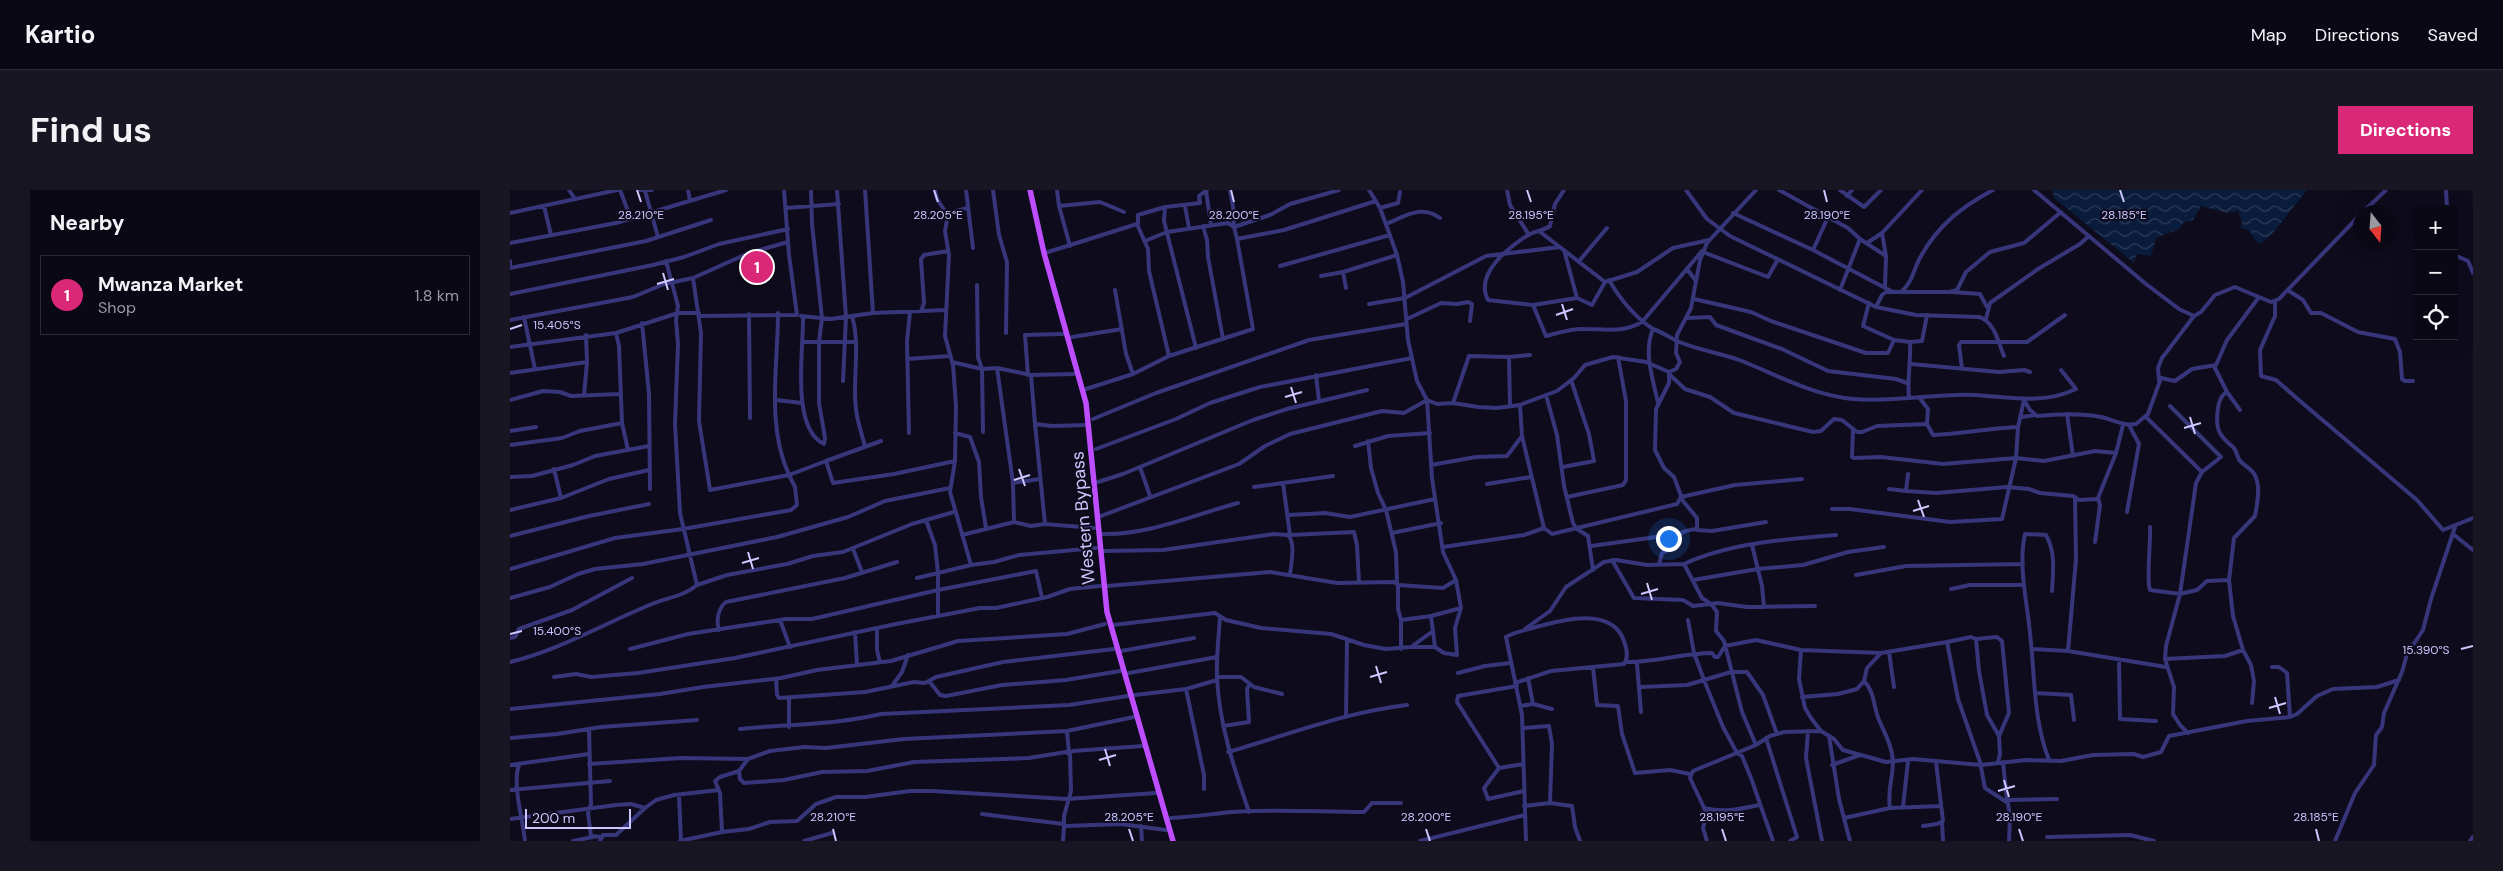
<!DOCTYPE html>
<html lang="en">
<head>
<meta charset="utf-8">
<style>
	body { margin:0; font-family:"DM Sans",sans-serif; background:#181622; color:#f1f3f6 }
	.controls { position:absolute; right:15px; top:15px; display:grid; overflow:hidden; border-radius:0px; box-shadow:0 5px 20px #0002 }
	.controls button { width:45px; height:45px; display:grid; place-items:center; padding:0; border:0; border-bottom:1px solid #2a2934; background:#0a0815; color:#f1f3f6; font:25px sans-serif }
	.compass { position:absolute; left:1843px; top:15px; width:45px; height:45px; border-radius:50%; background:#0a0815; box-shadow:0 5px 20px #0002; rotate:163deg }
	.scale { position:absolute; left:15px; bottom:12px; width:106px; box-sizing:border-box; padding-left:5px; border:2px solid #cdc6ff; border-top:0; font-size:14px; line-height:18px; white-space:nowrap; color:#cdc6ff; -webkit-text-stroke:4px #0e0b1c; paint-order:stroke }
	.you { position:absolute; left:1158px; top:348px; width:18px; height:18px; margin:-12px; border:4px solid #fff; border-radius:50%; background:#1a73e8; box-shadow:0 0 0 8px #1a73e833 }
	.badge { display:grid; place-items:center; width:32px; height:32px; border-radius:50%; background:#db2777; color:#fff; font-size:16px; font-weight:700 }
	.pin { position:absolute; translate:-50% -50%; border:2px solid #fff; box-shadow:0 1px 5px #0006 }
	.list { margin:0; padding:0; list-style:none }
	h2 { display:flex; justify-content:space-between; align-items:center; height:65px; margin:0; padding:0 20px; font-size:21px }
	h2 small { font-size:16px; font-weight:400; color:#999aa0 }
	.list li { display:grid; grid-template-columns:32px 1fr auto; gap:15px; align-items:center; box-sizing:border-box; height:80px; margin:0 10px 10px; padding:0 10px; border:1px solid #2a2934; border-radius:0px }
	.list b { display:block; font-size:19px; white-space:nowrap }
	.list p { margin:0; font-size:16px; white-space:nowrap; color:#999aa0 }
	.list em { font-size:16px; font-style:normal; color:#999aa0 }
	.icon { flex:none; width:28px; height:28px; fill:none; stroke:currentColor; stroke-width:2; stroke-linecap:round; stroke-linejoin:round }
	.map { position:relative; flex:none; width:1963px; height:651px; overflow:hidden; border-radius:0px }
	header { display:flex; align-items:center; gap:30px; box-sizing:border-box; height:70px; padding:0 25px; background:#0a0815; border-bottom:1px solid #2a2934 }
	header strong { font-size:24px }
	nav { display:flex; gap:28px; margin-inline-start:auto; font-size:18px }
	.intro { display:flex; align-items:center; justify-content:space-between; box-sizing:border-box; height:120px; padding:0 30px }
	h1 { margin:0; font-size:35px }
	.button { padding:12px 22px; border-radius:0px; background:#db2777; color:#fff; font-size:18px; font-weight:700 }
	main { display:flex; gap:30px; padding:0 30px }
	aside { flex:1; background:#0a0815; border-radius:0px; box-shadow:0 5px 20px #0002 }
	.map>svg:first-child { display:block }
</style>
</head>
<body>
<header>
<strong>Kartio</strong>
<nav><a>Map</a><a>Directions</a><a>Saved</a></nav>
</header>
<div class="intro"><h1>Find us</h1><a class="button">Directions</a></div>
<main>
<aside>
<h2>Nearby<small></small></h2>
<ul class="list">
<li><span class="badge">1</span><div><b>Mwanza Market</b><p>Shop</p></div><em>1.8 km</em></li>
</ul>
</aside>
<div class="map">
<svg width="1963" height="651" viewBox="0 0 1963 651">
	<defs>
		<pattern id="water-waves" width="16" height="10" patternUnits="userSpaceOnUse" patternTransform="scale(1.25)"><rect width="16" height="10" fill="#0a1c3c"/><path d="M0 5q4-4 8 0t8 0" fill="none" stroke="#2c3c59"/></pattern>
	</defs>
	<rect width="100%" height="100%" fill="#0e0b1c"/>
	<path fill="url(#water-waves)" d="M1543 0H1797L1762 44 1750 54 1744 49 1740 41 1731 38 1732 32 1728 21 1717 23 1691 16 1683 30 1674 32 1669 39 1646 48 1641 66 1627 64 1624 73 1544 8Z"/>
	<g fill="none" stroke-linecap="round" stroke-linejoin="round">
		<path stroke="#38367b" stroke-width="4" d="M59 0 65 9
			M110 0 121 29
			M128 0H142
			M178 0 180 10
			M327 0 336 127 333 191
			M355 0 363 123
			M425 0 427 9 435 21 437 30 435 41 439 65 435 146 443 175 446 216 445 271 440 302 461 375 484 372 509 365 586 358
			M456 0 463 58
			M483 0 489 45 497 72 496 143
			M547 0 549 16 560 56
			M720 0 723 16 724 37 760 25 780 14 829 0
			M859 0 870 18 887 65 893 92 898 150 907 191 917 210 922 288 933 362 946 390 951 418 921 426 925 457 934 463 947 465 945 438 951 418
			M997 0 1000 15 1019 45
			M1054 0 1045 14 1040 36C1033 41 1025 41 1018 45 999 57 964 84 978 110L1023 115 1067 108 1082 115 1095 92 1127 82 1163 58 1199 50
			M1176 0 1197 29 1220 46 1366 117 1406 125 1469 127C1485 132 1488 152 1494 166
			M1246 0 1197 53 1190 70 1181 118 1167 145 1166 163 1170 172 1166 179 1159 182V193L1146 219 1145 260 1154 278 1164 287 1173 311 1187 328V340L1202 341 1256 332
			M1269 0 1338 38 1350 49 1376 66 1372 43 1412 0
			M1330 0 1354 17 1371 0
			M1524 0 1636 94 1669 119 1684 126 1691 122 1705 105 1725 97 1761 112 1769 109 1850 25
			M1936 0 1937 19
			M135 1 148 47
			M696 1 701 35
			M1337 6 1342 0
			M34 16 41 45
			M549 16 590 12 614 22
			M675 16 679 38
			M655 17 654 31 686 158
			M276 18 329 14
			M870 18 888 13 890 2
			M1853 22 1876 0
			M0 23 107 0
			M1223 23 1303 60 1383 102
			M436 24 457 18
			M628 34V25L655 17 690 13 689 6 697 0
			M876 34C894 27 911 14 930 28
			M693 36 697 50 698 67 713 149
			M1029 41 1095 92
			M727 49 774 40 866 11
			M635 51 657 42 718 33 724 37 727 49 743 139 659 166
			M0 53 106 33 216 0
			M1357 53 1372 43
			M1054 60 1067 108
			M1303 60 1318 27
			M538 62 627 34 638 59 639 81 659 166 623 184 576 199
			M1193 62 1258 87 1268 69
			M1944 65 1958 71 1963 83
			M1070 70 1097 38
			M0 71V78
			M156 71 168 116 166 130 168 154 165 234 170 323 187 395 217 385 277 374 303 366 333 362 402 334 444 322
			M770 76 880 45
			M0 78 136 51 201 30
			M1177 79 1186 91
			M833 82 836 98
			M811 86 833 82 887 65
			M183 88 191 143 189 231 200 300 279 285C256 235 268 175 268 123
			M1099 90C1110 109 1125 127 1143 139 1133 162 1143 189 1148 213
			M467 95 468 167 472 179 473 242
			M1375 98 1376 66
			M605 100 616 164 623 184
			M1330 100 1350 49
			M1779 101 1793 110 1801 123H1811L1848 142 1885 149 1890 162 1892 189 1895 191H1903
			M1391 102C1403 92 1403 80 1411 66 1428 35 1453 16 1483 0
			M1442 102 1470 104 1477 117
			M0 104 143 75 174 67 209 54 278 39
			M1184 109 1241 122 1261 131 1356 163H1378L1384 150
			M1765 111V126L1750 160 1751 186 1766 190 1790 211 1907 310 1933 340 1963 328
			M1359 113 1353 136 1384 150 1400 152 1412 151 1417 125
			M859 114 895 108 976 66 1050 57
			M1023 115 1036 146C1048 143 1062 138 1075 139 1096 139 1113 143 1132 132L1192 61
			M1366 117 1372 105 1376 102H1439L1447 100 1456 82 1480 62 1514 53 1551 22
			M411 121 414 113 411 69 414 65 438 61
			M239 124 240 228
			M190 126 287 125 279 65 274 0
			M291 126 321 129 363 123 436 120
			M293 126C294 158 280 238 314 254L315 248 309 213V152L312 128 302 34 301 0
			M342 126C351 157 342 187 346 219 347 231 352 244 355 257
			M14 127 25 179
			M1177 128 1200 127 1206 135 1272 159 1318 181 1386 189 1397 193
			M897 129 931 113 947 114 958 112 962 114 960 131
			M1476 129 1480 113 1528 79 1570 54 1579 46
			M0 130 123 107 154 94 183 88 239 63 278 52
			M132 133 139 204 140 299
			M1143 139C1152 142 1159 147 1167 151 1187 160 1211 163 1232 171 1269 186 1303 205 1343 209 1384 213 1424 203 1465 205 1500 207 1532 215 1566 199L1551 180
			M106 143 109 156 112 233
			M562 147 612 139
			M294 152H346
			M0 157 106 143 168 123H189
			M999 167 1000 215
			M397 169 440 166
			M442 172 472 179 487 178 521 185 564 184
			M1401 174 1489 182 1514 180 1520 182
			M1704 176 1717 202C1711 205 1709 211 1708 218 1705 238 1708 245 1723 257 1727 261 1727 267 1730 271 1737 278 1745 280 1747 291 1750 301 1747 315 1745 326L1724 348 1719 390 1723 426 1733 460 1741 475 1744 491 1742 513
			M487 178 503 293 504 332
			M1452 179 1449 155 1451 152H1517L1555 125
			M0 183 77 172
			M518 185 515 145 553 144
			M521 185 525 234 542 236 575 235
			M806 185 809 211
			M1160 185 1175 199 1200 207 1224 223 1303 242 1311 241 1324 229 1332 230 1347 242H1352L1367 236 1417 234 1418 219 1409 207
			M1649 190 1648 178 1652 168 1684 126
			M1717 202 1730 220
			M74 205 77 172 76 145
			M1036 205 1047 245 1054 296 1063 333 1067 339 1078 346 1083 380
			M1399 207C1397 189 1401 171 1400 152
			M0 210 33 201 50 202 61 206 109 204
			M266 210 292 213
			M1514 210 1520 220 1527 226C1548 224 1570 223 1591 227 1604 230 1612 236 1626 234L1638 224 1651 188 1665 191 1682 179 1706 175 1717 150 1749 107
			M943 213 959 166 999 167 1020 165
			M1660 216 1711 267 1692 282 1686 293 1670 404 1656 456 1655 469 1664 497 1663 524 1670 535 1678 543
			M1557 224 1563 266
			M1512 227 1525 225
			M1636 227 1692 282
			M583 229 646 203 799 150 896 134
			M525 234 535 334
			M1417 234 1423 245C1452 244 1479 238 1508 237
			M1343 239 1342 267 1344 268 1371 267 1433 274 1506 268 1534 271 1585 261 1606 263
			M0 241 26 237
			M399 243 397 151 400 122
			M445 243 460 247 469 272 471 307 476 338
			M1012 246 1034 338 1042 344 1167 314 1171 307 1225 295 1292 289
			M858 251 861 278 868 303 876 320 886 362 887 393
			M0 255 52 248 70 241 112 233 118 260
			M845 256 878 246 920 243
			M586 259 666 229 700 213 750 197 902 168
			M316 271 371 251
			M921 275 966 267 997 266 1012 246 1010 215
			M630 277 640 306
			M1053 277 1084 271 1079 244 1061 190
			M44 279 51 308 99 289 139 280
			M1398 284 1396 301 1426 303 1497 297 1519 299 1530 303 1563 306 1569 310 1588 309
			M0 287 22 286 63 275 85 266 139 256
			M588 292 613 284 743 230 777 219 857 200
			M503 293 530 289
			M773 293 780 345 844 342 847 355 849 393
			M977 294 1021 287
			M744 297 823 286
			M1379 299 1396 301
			M1057 307 1113 295 1116 290V211L1108 167
			M1322 319H1340L1440 332 1492 329 1506 268 1508 237 1514 210
			M0 320 51 308
			M1617 322 1629 254 1619 235
			M779 325 815 323 840 327 925 309
			M591 326 729 274 755 256 780 244 872 221 894 223 917 210 927 214 943 213 968 217 987 218 1010 215 1047 201 1064 188 1075 175 1103 167 1136 172 1159 182
			M1640 337C1641 352 1636 390 1640 400L1670 404 1687 400 1697 391 1719 390
			M882 343 931 333
			M592 344C639 345 683 325 728 313
			M1943 344 1963 360
			M452 345 504 332 521 336 535 334 584 338
			M0 346 79 326 139 314
			M1585 352 1590 315 1588 308 1606 263 1613 235
			M1242 355 1252 396 1254 417
			M1081 356 1168 344
			M933 357 1014 345 1034 338
			M343 359 352 382
			M594 361 653 360 764 344 778 345C786 353 781 374 780 385
			M1102 370 1124 408 1173 410 1183 416 1208 413 1237 417 1305 416
			M1149 374 1152 363 1164 357C1166 343 1172 341 1186 339
			M1174 374C1218 353 1277 349 1326 345
			M0 379 105 348 173 339 281 320 287 315 285 297 279 285 316 271 323 293 384 284 445 271
			M1346 385 1396 376 1513 374
			M407 388 428 383 425 355 416 330
			M1183 390 1248 379 1293 375 1338 362 1374 357
			M888 395 933 398 946 390
			M597 396 760 382 827 393 884 392 888 395V419L891 430 921 426
			M1441 399 1460 395H1514
			M0 408 40 397 68 384 85 379 133 374 267 347 338 327 375 311 440 298
			M428 426V383L461 375
			M710 426C709 446 706 467 707 487 709 534 724 578 739 622
			M270 430 280 457
			M1178 430 1184 463 1194 490 1213 537 1227 563 1232 566 1241 588 1263 651
			M603 435 705 423 716 430 751 438 821 444 854 455 876 459 901 457 923 441
			M367 438V460L370 472
			M1015 439 1040 421 1056 397 1094 372 1106 370 1137 375 1174 374 1192 408 1202 415 1207 422 1206 441 1214 451 1232 522 1246 555
			M209 440C206 431 208 418 216 412L335 388 387 372
			M345 442 347 475
			M0 448 5 447 9 439 62 420 122 388
			M1466 449 1487 447 1492 451 1499 523 1489 546
			M1437 452 1461 447 1466 449 1469 481 1477 525 1489 546 1490 564 1488 572
			M901 457H925
			M120 459 178 444 276 429H302L428 400 526 381 532 408
			M891 459V430
			M1522 459 1558 461 1656 477
			M1291 460 1289 489 1295 518 1301 528 1311 541 1324 549 1333 560 1376 572 1403 569 1471 575 1516 570 1551 571 1583 565 1624 564 1633 567 1651 562 1659 546 1737 531 1780 527 1787 524 1807 506 1823 499 1867 497 1889 490
			M611 461 684 448
			M1558 461 1566 369 1565 307
			M1379 462 1384 497
			M1609 469 1610 529 1646 531
			M1655 469 1715 466 1733 460
			M0 472C50 460 95 433 142 414 158 407 173 407 187 395
			M1116 472C1144 473 1173 463 1202 463L1205 467H1208L1215 456 1246 450 1291 460 1371 463 1437 452 1448 509 1470 572 1475 598 1498 613 1500 627 1499 651
			M1127 474 1131 522
			M1083 477 1087 515 1108 516 1112 544 1125 583 1160 580 1180 584
			M1762 477H1769L1777 483 1780 527
			M619 483 707 467
			M948 483 975 476 1000 473
			M44 487 66 484 81 487 128 483 225 468 386 434 470 418H486L537 407 560 399 590 396
			M707 487H731L744 497 772 504
			M1018 488 1023 514
			M266 489 267 505 269 508 355 502 404 492 415 493 426 487 493 472 604 459
			M419 491 430 505 436 506 492 495 556 490 610 481
			M1354 491C1365 502 1363 516 1369 530 1375 544 1382 556 1383 571 1383 588 1377 601 1380 618
			M1005 493 1041 481 1114 474C1119 467 1117 459 1114 451 1102 416 1051 430 1026 437 1016 440 1005 442 996 447L1012 525 1016 651
			M382 496 392 482 398 465
			M1131 497 1177 495 1221 482H1237L1253 505 1267 544
			M676 499 694 585V599
			M1525 503 1561 505 1564 530
			M625 505 676 499 707 490
			M1292 507 1328 504 1347 499 1354 491 1357 478 1371 463
			M1010 516 1023 514 1042 519
			M0 519 150 504 193 497 271 488 307 480 381 471 448 451 557 444 595 434
			M836 527 837 449
			M713 536 739 532 737 499 740 494
			M279 537V508
			M1013 538 1039 536 1042 554 1040 613
			M79 539 81 614 78 623 81 646 92 647
			M230 539C277 534 325 535 371 524L559 515 618 506
			M557 541 559 563 563 561 633 556
			M1298 541 1296 568 1312 651
			M1319 546 1329 609 1340 651
			M0 548 47 544 91 537 187 530
			M1256 548 1287 647 1280 651
			M718 562C777 545 836 522 897 515
			M1539 570C1523 529 1525 486 1520 443 1517 411 1508 376 1515 344L1536 345C1546 363 1543 382 1542 401
			M1493 572 1497 610 1547 609
			M79 574 171 568 238 569 260 561 294 557 316 558 394 549 557 541 624 527
			M1013 574 989 578 974 598 978 609 1014 601
			M0 575 79 564
			M9 575C2 594 13 630 15 651
			M1322 575 1350 565
			M989 578 947 512 948 506 1007 496
			M229 581 230 589 234 593 274 590 312 582 357 581 404 572 519 568 556 562 560 565 561 601 554 626V637
			M0 600 100 591
			M169 605 171 651
			M1014 616 1040 613 1062 616 1065 637 1070 651
			M1393 617 1398 571
			M1194 618C1214 623 1230 619 1249 615
			M472 624 554 634
			M661 628C681 627 702 624 722 622 766 619 810 622 854 622L862 613H891
			M1334 628 1380 618 1431 616
			M0 629 106 615 121 614 135 618
			M1432 632 1433 651
			M631 636 632 651
			M1413 636 1427 634 1433 631 1426 572
			M212 642 239 639 260 632 287 631 306 614 326 607H355L400 601H422L557 609 646 603
			M1537 647 1620 645 1644 651
			M63 651 83 647
			M90 651 93 645H106L135 618 146 610 164 605 209 600
			M170 651 212 642 210 603 205 591 210 587 229 581 238 569
			M294 651 322 643
			M553 651 554 637 556 636 611 634 656 640
			M910 651 1015 625
			M1197 651 1193 638 1197 624 1180 588 1183 581 1246 555 1260 546 1274 542 1311 541
			M1825 651 1845 603 1864 575 1866 545 1872 537 1874 523 1892 482 1897 464 1913 440 1921 409 1945 337
			M1960 651 1963 647"/>
		<path stroke="#bd4dff" stroke-width="5.5" d="M520 0 534 63 576 213 597 422 663 651"/>
	</g>
	<path fill="none" stroke="#cdc6ff" stroke-width="2" d="M127 0 131 12M424 0 428 12M721 0 724 12M1017 0 1021 12M1314 0 1317 12M1610 0 1614 12M153 83 158 100M147 94 164 89M1052 114 1057 130M1046 125 1063 119M0 139 12 135M781 197 786 213M775 207 792 202M1680 227 1685 244M1674 238 1691 233M509 279 515 296M504 290 520 285M1408 310 1414 327M1403 321 1419 316M238 362 243 379M232 373 249 368M1137 393 1142 410M1131 404 1148 399M0 444 12 441M1951 459 1963 456M866 476 871 493M860 487 877 482M1765 507 1770 524M1759 518 1776 513M595 559 600 576M589 570 606 565M1494 590 1499 607M1488 601 1505 596M323 639 326 651M619 639 623 651M916 639 920 651M1212 639 1216 651M1509 639 1513 651M1806 639 1809 651"/>
	<g text-anchor="middle" dominant-baseline="central" stroke-width="4" stroke-linejoin="round" paint-order="stroke">
		<g font-size="18" fill="#cdc6ff" stroke="#0e0b1c">
			<text transform="translate(573 328) rotate(-95)">Western Bypass</text>
		</g>
	</g>
	<g font-size="12" text-anchor="middle" fill="#cdc6ff" stroke="#0e0b1c" stroke-width="4" stroke-linejoin="round" paint-order="stroke">
		<text x="131" y="29">28.210°E</text>
		<text x="428" y="29">28.205°E</text>
		<text x="724" y="29">28.200°E</text>
		<text x="1021" y="29">28.195°E</text>
		<text x="1317" y="29">28.190°E</text>
		<text x="1614" y="29">28.185°E</text>
		<text x="47" y="139">15.405°S</text>
		<text x="47" y="445">15.400°S</text>
		<text x="1916" y="464">15.390°S</text>
		<text x="323" y="631">28.210°E</text>
		<text x="619" y="631">28.205°E</text>
		<text x="916" y="631">28.200°E</text>
		<text x="1212" y="631">28.195°E</text>
		<text x="1509" y="631">28.190°E</text>
		<text x="1806" y="631">28.185°E</text>
	</g>
</svg>
<div class="controls">
<button>+</button>
<button>−</button>
<button><svg class="icon" aria-label="locate" viewBox="0 0 24 24"><circle cx="12" cy="12" r="6"/><path d="M12 2v4M12 18v4M2 12h4M18 12h4"/></svg></button>
</div>
<svg class="compass" viewBox="-18 -18 36 36"><path d="M0-13l5 13h-10z" fill="#e53935"/><path d="M0 13l5-13h-10z" fill="#999aa0"/></svg>
<div class="scale">200 m</div>
<div class="you"></div>
<div class="pin badge" style="left:247px;top:77px">1</div>
</div>
</main>
</body>
</html>
